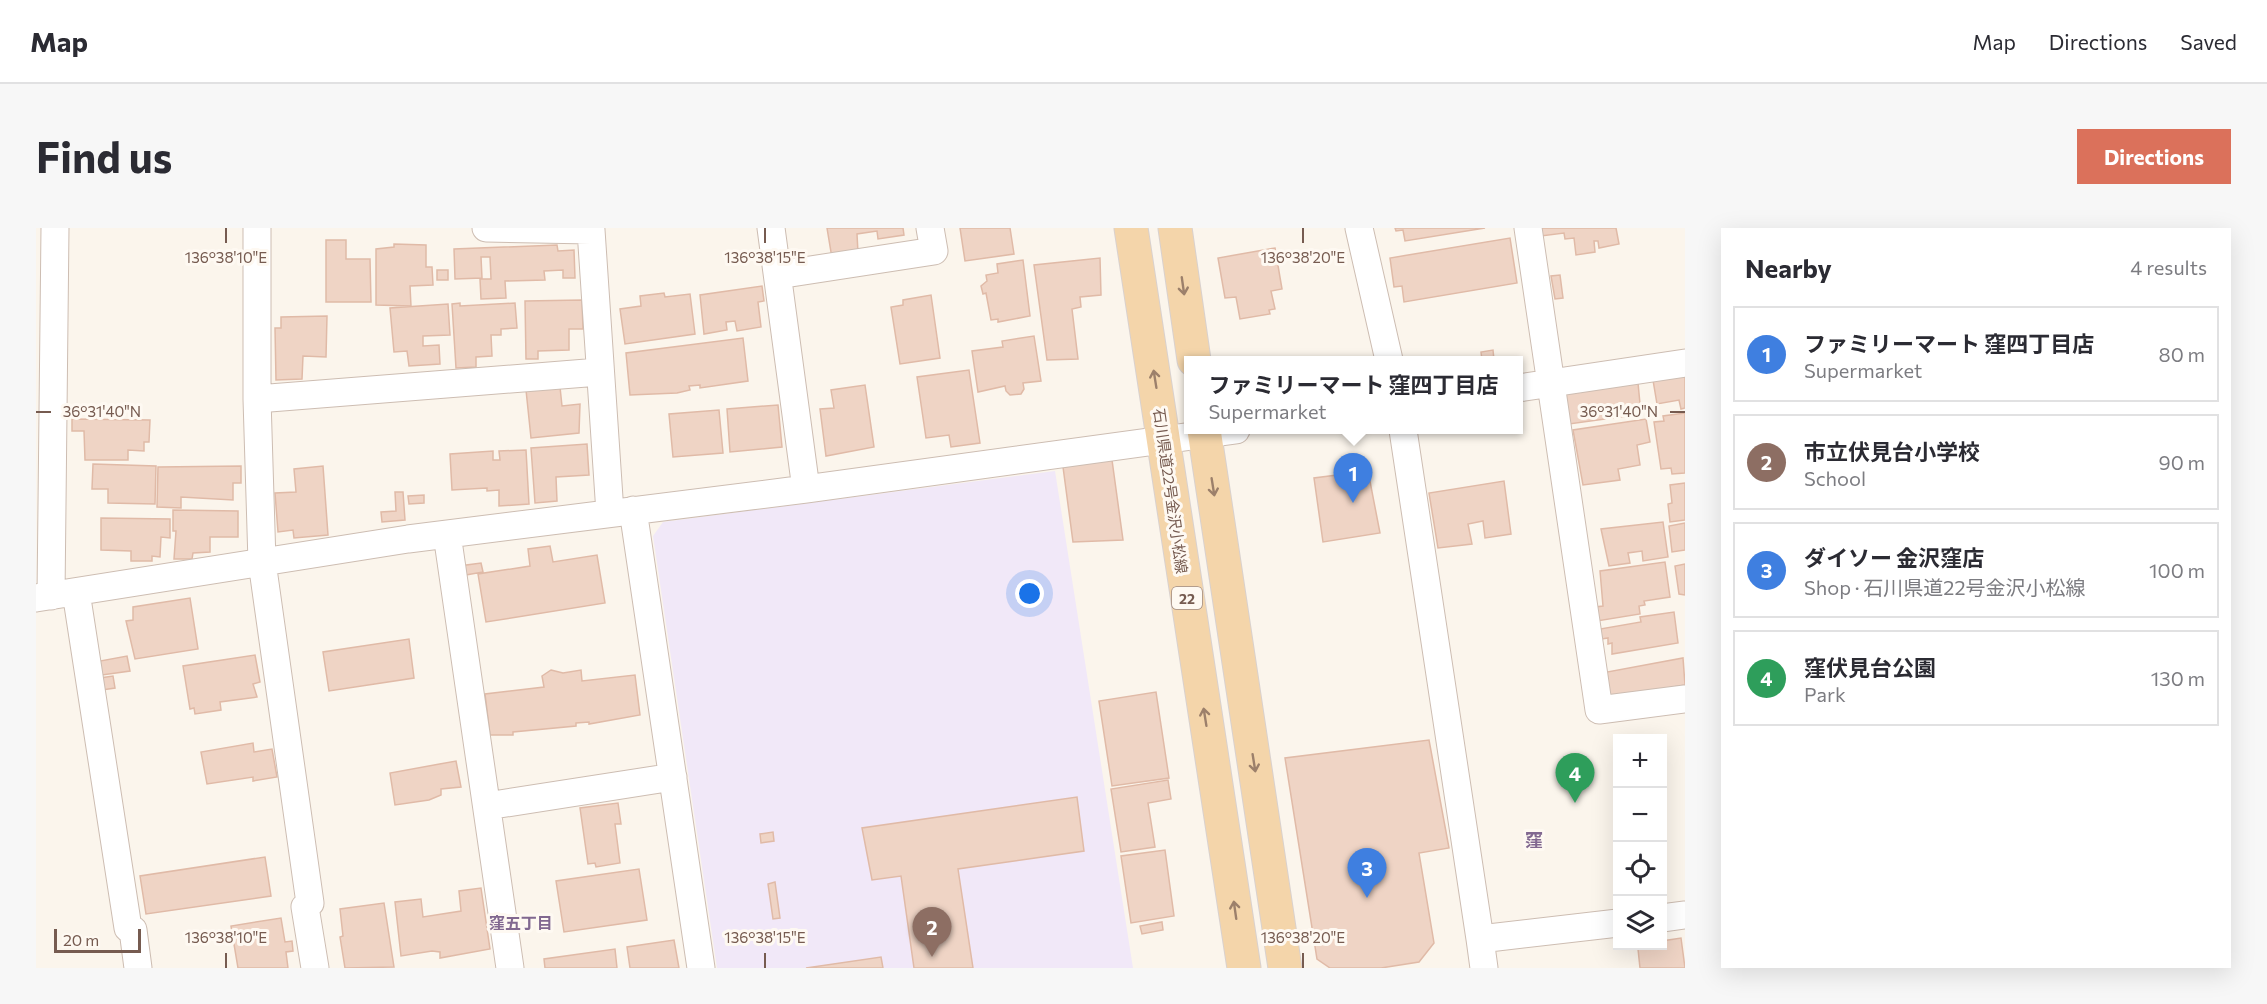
<!DOCTYPE html>
<html lang="en">
<head>
<meta charset="utf-8">
<style>
	body { margin:0; font-family:Commissioner,"Noto Sans JP",sans-serif; background:#f7f7f7; color:#2b2b33 }
	.controls { position:absolute; right:18px; bottom:18px; display:grid; overflow:hidden; border-radius:0px; box-shadow:0 6px 24px #0002 }
	.controls button { width:54px; height:54px; display:grid; place-items:center; padding:0; border:0; border-bottom:2px solid #e1e1e2; background:#fff; color:#2b2b33; font:30px sans-serif }
	.scale { position:absolute; left:18px; bottom:15px; width:87px; box-sizing:border-box; padding-left:6px; border:3px solid #765b50; border-top:0; font-size:16px; line-height:21px; white-space:nowrap; color:#765b50; -webkit-text-stroke:4px #fef9f2; paint-order:stroke }
	.you { position:absolute; left:994px; top:366px; width:21px; height:21px; margin:-15px; border:4px solid #fff; border-radius:50%; background:#1a73e8; box-shadow:0 0 0 9px #1a73e833 }
	.badge { display:grid; place-items:center; width:39px; height:39px; border-radius:50%; background:#db715b; color:#fff; font-size:20px; font-weight:700 }
	.pin { position:absolute; translate:-50% -50px; filter:drop-shadow(0 2px 3px #0008) }
	.pin::after { content:''; position:absolute; top:32px; width:21px; height:18px; background:inherit; clip-path:polygon(0 0,100% 0,50% 100%) }
	.popup { position:absolute; left:1148px; top:128px; width:339px; height:78px; box-sizing:border-box; display:grid; place-content:center; border-radius:0px; background:#fff; filter:drop-shadow(0 2px 4px #0005); font-size:20px; white-space:nowrap; color:#7c7c81 }
	.popup b { font-size:22px; color:#2b2b33 }
	.popup::after { content:''; position:absolute; left:50%; top:100%; margin-left:-12px; border:12px solid transparent; border-top-color:#fff }
	.list { margin:0; padding:0; list-style:none }
	h2 { display:flex; justify-content:space-between; align-items:center; height:78px; margin:0; padding:0 24px; font-size:26px }
	h2 small { font-size:20px; font-weight:400; color:#7c7c81 }
	.list li { display:grid; grid-template-columns:39px 1fr auto; gap:18px; align-items:center; box-sizing:border-box; height:96px; margin:0 12px 12px; padding:0 12px; border:2px solid #e1e1e2; border-radius:0px }
	.list b { display:block; font-size:22px; white-space:nowrap }
	.list p { margin:0; font-size:20px; white-space:nowrap; color:#7c7c81 }
	.list em { font-size:20px; font-style:normal; color:#7c7c81 }
	.icon { flex:none; width:33px; height:33px; fill:none; stroke:currentColor; stroke-width:2; stroke-linecap:round; stroke-linejoin:round }
	.map { position:relative; flex:none; width:1649px; height:740px; overflow:hidden; border-radius:0px }
	header { display:flex; align-items:center; gap:36px; box-sizing:border-box; height:84px; padding:0 30px; background:#fff; border-bottom:2px solid #e1e1e2 }
	header strong { font-size:28px }
	nav { display:flex; gap:33px; margin-inline-start:auto; font-size:21px }
	.intro { display:flex; align-items:center; justify-content:space-between; box-sizing:border-box; height:144px; padding:0 36px }
	h1 { margin:0; font-size:42px }
	.button { padding:15px 27px; border-radius:0px; background:#db715b; color:#fff; font-size:21px; font-weight:700 }
	main { display:flex; gap:36px; padding:0 36px }
	aside { flex:1; background:#fff; border-radius:0px; box-shadow:0 6px 24px #0002 }
	.map>svg:first-child { display:block }
</style>
</head>
<body>
<header>
<strong>Map</strong>
<nav><a>Map</a><a>Directions</a><a>Saved</a></nav>
</header>
<div class="intro"><h1>Find us</h1><a class="button">Directions</a></div>
<main>
<div class="map">
<svg width="1649" height="740" viewBox="0 0 1649 740">
	<rect width="100%" height="100%" fill="#fbf5ec"/>
	<path fill="#f1e8f8" d="M1019 243 1097 740H681L617 308 627 294Z"/>
	<path fill="#efd4c5" stroke="#e0baa7" stroke-width="1.5" d="M791 0H867L868 7 842 11 841 3 821 6 822 25 796 30Z
		M924 0H974L978 26 929 33Z
		M1359 0H1449L1369 13 1367 2 1360 3Z
		M1504 0H1580L1583 16 1563 20 1562 13H1558L1559 24 1540 27 1538 10 1529 11 1528 5 1505 8Z
		M1474 10 1481 55 1368 74 1366 58 1358 59 1354 30Z
		M290 12H310V31H334L335 74H290Z
		M358 16 390 17V39H396L397 57 374 58 375 78 340 77V21L358 19Z
		M521 17 522 23 538 22 539 50H527V42L508 43 509 52 469 53 470 70 445 71 444 51H455L454 29H445L446 50 419 51 418 21Z
		M521 17 522 23 538 22 539 50H527V42L508 43 509 52 469 53 470 70 445 71 444 51H455L454 29H445L446 50 419 51 418 21Z
		M1239 20 1246 61 1235 63 1239 81 1233 82 1234 86 1204 91 1200 69 1189 70 1182 30Z
		M1064 30 1065 67 1044 69 1045 79 1036 81 1042 131 1011 132 998 37Z
		M987 32 994 88 962 94V91L955 92 950 65 947 66 945 58 951 53 950 47 962 45 961 36Z
		M401 42H412V52H401Z
		M1524 47 1527 70 1519 71 1515 48Z
		M726 58 728 73 722 74 725 99 701 103 699 93 690 94 691 102 668 106 664 67Z
		M628 65 629 69 654 66 659 106 589 116 584 81 605 78 604 68Z
		M895 67 904 130 864 136 855 79 867 77V72Z
		M546 72 547 101H533V122L502 123V131H490L489 73Z
		M424 75V78L479 75 481 100 465 101V107H455L456 128 440 129V139L420 140 416 76Z
		M412 76 414 107 387 108V118L403 117 404 136 373 138 371 123 358 124 354 80Z
		M291 88 290 129 267 128 266 151 240 152 239 100H245V89Z
		M998 108 1005 153 987 155 988 161 985 166 974 167 970 163 969 158 942 164 936 123 967 119 966 113Z
		M707 110 712 153 664 160V157L653 158 654 162 641 165 594 167 590 125Z
		M1457 122 1458 132H1446L1445 124Z
		M933 142 944 215 915 219 913 207 890 210 881 149Z
		M1649 147V180L1645 181 1643 172 1621 176 1617 152Z
		M1602 155 1605 186 1533 196 1528 165Z
		M829 157 838 219 790 228 784 181 798 180 795 162Z
		M524 159 526 178 544 176 543 205 495 210 490 162Z
		M742 177 746 219 694 224 691 181Z
		M683 182 687 225 637 229 633 186Z
		M1649 185V245L1636 246 1635 240 1625 241 1618 194 1628 193 1627 188Z
		M36 191 114 192 113 214H108V223L92 222V232H49L48 203H36Z
		M1610 191 1614 214 1601 217 1604 237 1582 241 1584 252 1547 257 1537 202Z
		M551 216 553 247 520 249 521 273 499 275 495 220Z
		M490 222 493 276 463 278V262L451 263V260L416 262 414 226 457 223V232H464L463 223Z
		M1076 232 1087 312 1037 314 1027 239Z
		M57 236 120 238 119 276 72 275V261H56Z
		M205 238V255H197V272L145 269V280L121 279 122 239Z
		M287 238 292 307 258 310 257 302 242 304 239 265 260 264 258 241Z
		M1332 243 1344 305 1287 314 1278 250Z
		M1468 253 1475 306 1449 310 1447 293 1432 296 1436 316 1402 320 1393 265Z
		M1649 255V292L1634 294 1632 276 1636 275 1634 257Z
		M359 264H367L369 292 346 294 345 284 360 283Z
		M388 267V275L373 276 372 268Z
		M137 282 202 283V309H174V324L157 325 156 331H138L140 303H137Z
		M65 290 134 291V310L125 309 124 329 116 328V333H95V323L65 322Z
		M1627 294 1632 329 1607 333 1606 323 1592 325 1594 335 1573 338 1565 301Z
		M1649 295V322L1636 324 1633 298Z
		M514 318 517 334 561 327 569 375 450 394 442 346 494 338 492 321Z
		M1629 334 1634 369 1608 373 1609 377 1603 378 1604 386 1561 393 1559 379 1567 378 1564 343Z
		M445 335 447 344 424 348 423 338Z
		M1649 336V367L1643 366 1639 338Z
		M154 370 162 421 99 431 90 393 97 392V379Z
		M1638 384 1642 415 1576 426V415L1572 416V410L1566 411 1564 401 1605 394 1604 389Z
		M373 411 378 450 293 463 287 424Z
		M219 427 224 454 217 456 221 469 184 474 185 482 159 486 158 480 154 481 147 438Z
		M91 428 94 443 66 447 64 433Z
		M1647 430 1649 457 1574 470 1571 444Z
		M515 442 527 445 545 442 546 453 599 447 604 487 553 496V494L540 495V498L477 504V507H454L449 466 508 459 506 448Z
		M77 448 79 460 66 462 64 450Z
		M1120 464 1133 550 1076 558 1063 473Z
		M1393 512 1413 620 1383 625 1398 715 1383 734 1345 740H1294L1281 731 1249 530Z
		M217 515 218 524 236 521 241 549 217 553V549L171 556 165 524Z
		M420 533 425 559 405 561V567L393 572 359 577 354 545Z
		M1132 552 1135 571 1112 575 1119 619 1085 624 1075 561Z
		M1041 569 1048 623 922 641 937 740H878L865 648 836 652 826 600Z
		M582 575 585 596H579L584 635 560 639 559 635 552 636 544 580Z
		M737 604 738 613 725 615 724 606Z
		M1129 622 1138 688 1095 695 1085 628Z
		M229 629 235 668 110 686 104 648Z
		M603 641 611 692 528 704 520 653Z
		M739 654 744 690 737 691 732 656Z
		M445 660 454 721 404 730V724L396 723 365 728 359 674 385 671 387 689 425 683 423 663Z
		M348 675 358 739 309 740 304 709 307 708 304 681Z
		M245 690 249 714 256 713 257 723 250 724 252 740H202L195 698Z
		M1126 694 1127 702 1106 706 1104 698Z
		M1645 710 1649 740H1604L1602 721 1626 718V713Z
		M638 712 643 740H594L591 719Z
		M579 721 581 740H509L508 731Z
		M845 729 847 740H770Z"/>
	<g fill="none" stroke-linecap="round" stroke-linejoin="round">
		<defs>
			<path id="minor" d="M221 0V171L226 334 274 675 269 679 279 740
				M450 0 555 2 574 285
				M735 0 770 261
				M1323 0 1353 132
				M1492 0 1563 482 1649 471
				M742 47 898 23 894 0
				M1482 160 1649 135
				M221 171 563 144
				M1367 202 1444 711 1582 695
				M597 282 665 740
				M411 306 474 740
				M40 364 92 700 97 702 102 740
				M15 368 19 0
				M0 370 372 311 770 261 1200 202
				M451 578 637 549
				M1626 690 1649 687
				M1444 711 1448 740"/>
			<path id="primary" d="M1095 0 1208 740
				M1139 0 1158 132
				M1168 202 1249 740"/>
		</defs>
		<use href="#minor" stroke="#cdbdb2" stroke-width="29"/>
		<use href="#primary" stroke="#d9d1ce" stroke-width="35"/>
		<use href="#minor" stroke="#fff" stroke-width="27"/>
		<use href="#primary" stroke="#f4d5aa" stroke-width="33"/>
	</g>
	<defs><path id="oneway-shaft" d="M-6 0H5M1.5-3L5.5 0L1.5 3" fill="none" stroke-width="1.6" stroke-linecap="round" stroke-linejoin="round" transform="scale(1.5)"/></defs>
	<g stroke="#9c806b">
		<use href="#oneway-shaft" transform="translate(1147 58) rotate(82)"/>
		<use href="#oneway-shaft" transform="translate(1119 151) rotate(-99)"/>
		<use href="#oneway-shaft" transform="translate(1177 259) rotate(81)"/>
		<use href="#oneway-shaft" transform="translate(1169 489) rotate(-99)"/>
		<use href="#oneway-shaft" transform="translate(1218 535) rotate(81)"/>
		<use href="#oneway-shaft" transform="translate(1199 682) rotate(-98)"/>
	</g>
	<path fill="none" stroke="#765b50" stroke-width="2" d="M190 0V15M729 0V15M1267 0V15M0 184H15M1634 184H1649M190 725V740M729 725V740M1267 725V740"/>
	<g text-anchor="middle" dominant-baseline="central" stroke-width="6" stroke-linejoin="round" paint-order="stroke">
		<rect fill="#fef9f2" stroke="#9f8a81" stroke-width="1.5" x="1136" y="359" width="30" height="22" rx="4.5"/>
		<g font-size="14" font-weight="bold" fill="#765b50">
			<text x="1151" y="370">22</text>
		</g>
		<g font-size="15" fill="#765b50" stroke="#fef9f2">
			<text transform="translate(1135 263) rotate(82)">石川県道22号金沢小松線</text>
		</g>
		<g font-size="16" font-weight="bold" fill="#816890" stroke="#fef9f2">
			<text x="485" y="694">窪五丁目</text>
		</g>
		<g font-size="18" font-weight="bold" fill="#816890" stroke="#fef9f2">
			<text x="1498" y="612">窪</text>
		</g>
	</g>
	<g font-size="15" text-anchor="middle" fill="#765b50" stroke="#fef9f2" stroke-width="6" stroke-linejoin="round" paint-order="stroke">
		<text x="190" y="35">136°38'10"E</text>
		<text x="729" y="35">136°38'15"E</text>
		<text x="1267" y="35">136°38'20"E</text>
		<text x="66" y="189">36°31'40"N</text>
		<text x="1583" y="189">36°31'40"N</text>
		<text x="190" y="715">136°38'10"E</text>
		<text x="729" y="715">136°38'15"E</text>
		<text x="1267" y="715">136°38'20"E</text>
	</g>
</svg>
<div class="controls">
<button>+</button>
<button>−</button>
<button><svg class="icon" aria-label="locate" viewBox="0 0 24 24"><circle cx="12" cy="12" r="6"/><path d="M12 2v4M12 18v4M2 12h4M18 12h4"/></svg></button>
<button><svg class="icon" aria-label="layers" viewBox="0 0 24 24"><path d="M12 4l9 5-9 5-9-5zM3 14l9 5 9-5"/></svg></button>
</div>
<div class="scale">20 m</div>
<div class="you"></div>
<div class="pin badge" style="left:1317px;top:275px;background:#3f7fe0">1</div>
<div class="popup"><b>ファミリーマート 窪四丁目店</b>Supermarket</div>
<div class="pin badge" style="left:896px;top:729px;background:#8d6e63">2</div>
<div class="pin badge" style="left:1331px;top:670px;background:#3f7fe0">3</div>
<div class="pin badge" style="left:1539px;top:575px;background:#2e9e5b">4</div>
</div>
<aside>
<h2>Nearby<small>4 results</small></h2>
<ul class="list">
<li><span class="badge" style="background:#3f7fe0">1</span><div><b>ファミリーマート 窪四丁目店</b><p>Supermarket</p></div><em>80 m</em></li>
<li><span class="badge" style="background:#8d6e63">2</span><div><b>市立伏見台小学校</b><p>School</p></div><em>90 m</em></li>
<li><span class="badge" style="background:#3f7fe0">3</span><div><b>ダイソー 金沢窪店</b><p>Shop · 石川県道22号金沢小松線</p></div><em>100 m</em></li>
<li><span class="badge" style="background:#2e9e5b">4</span><div><b>窪伏見台公園</b><p>Park</p></div><em>130 m</em></li>
</ul>
</aside>
</main>
</body>
</html>
